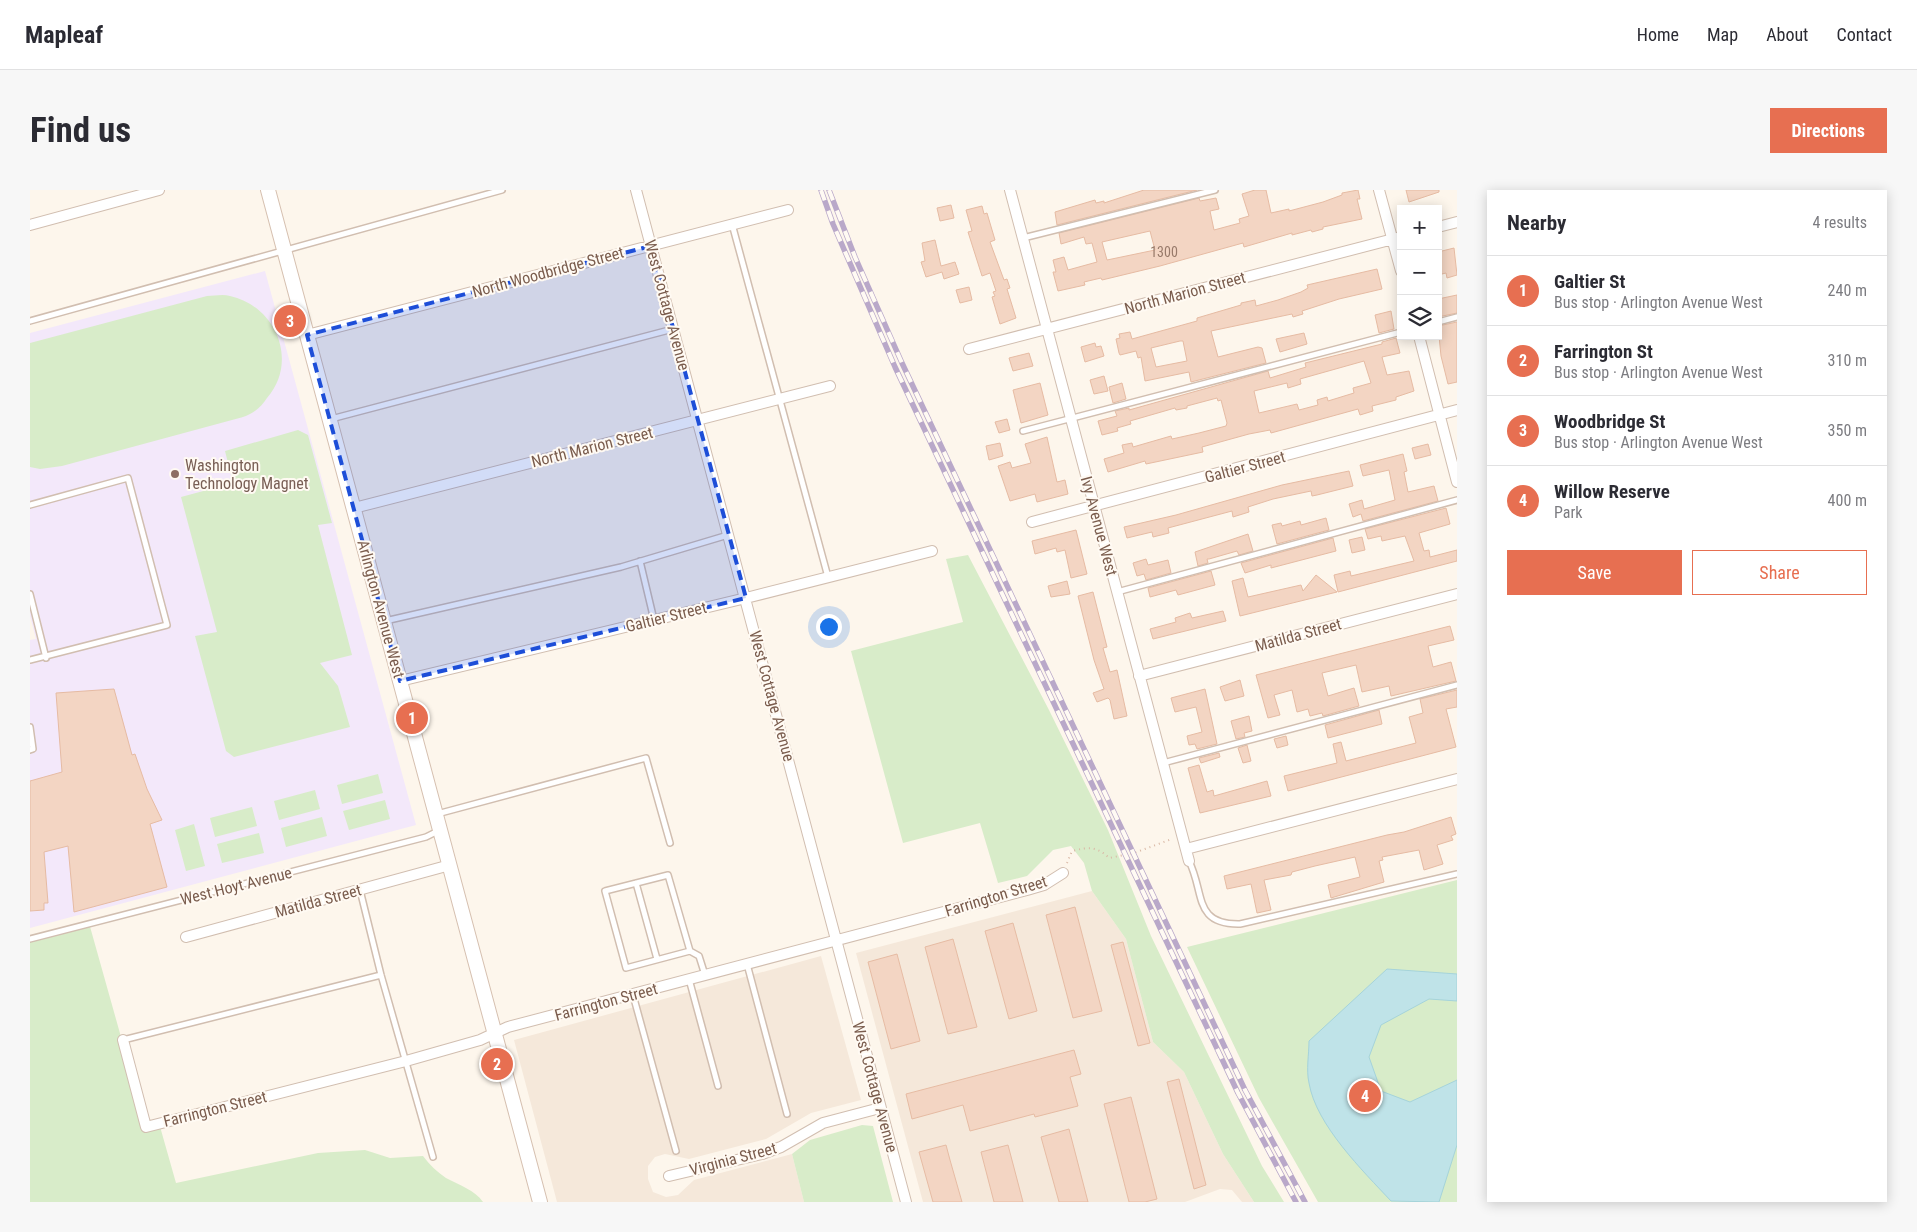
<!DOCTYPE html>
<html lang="en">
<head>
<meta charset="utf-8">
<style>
	body { margin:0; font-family:"Roboto Condensed",sans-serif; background:#f7f7f7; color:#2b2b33 }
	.controls { position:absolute; right:15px; top:15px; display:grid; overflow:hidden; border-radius:0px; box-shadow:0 2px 12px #0003 }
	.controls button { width:45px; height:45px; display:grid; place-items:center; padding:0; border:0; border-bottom:1px solid #e1e1e2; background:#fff; color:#2b2b33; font:25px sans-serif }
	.you { position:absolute; left:798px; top:436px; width:18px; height:18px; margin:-12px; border:4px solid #fff; border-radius:50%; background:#1a73e8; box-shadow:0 0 0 8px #1a73e833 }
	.badge { display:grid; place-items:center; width:32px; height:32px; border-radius:50%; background:#e76f51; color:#fff; font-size:16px; font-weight:700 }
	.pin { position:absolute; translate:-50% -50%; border:2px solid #fff; box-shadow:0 1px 5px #0006 }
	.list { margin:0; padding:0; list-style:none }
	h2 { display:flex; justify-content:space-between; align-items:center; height:65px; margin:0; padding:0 20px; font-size:21px }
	h2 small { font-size:16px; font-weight:400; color:#7c7c81 }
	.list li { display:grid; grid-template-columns:32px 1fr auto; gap:15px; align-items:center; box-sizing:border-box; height:70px; padding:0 20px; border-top:1px solid #e1e1e2 }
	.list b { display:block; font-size:19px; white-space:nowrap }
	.list p { margin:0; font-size:16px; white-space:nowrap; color:#7c7c81 }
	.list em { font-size:16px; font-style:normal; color:#7c7c81 }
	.actions { display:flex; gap:10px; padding:15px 20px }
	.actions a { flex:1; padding:11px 0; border:1px solid #e76f51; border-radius:0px; text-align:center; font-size:18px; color:#e76f51 }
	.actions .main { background:#e76f51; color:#fff }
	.icon { flex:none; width:28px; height:28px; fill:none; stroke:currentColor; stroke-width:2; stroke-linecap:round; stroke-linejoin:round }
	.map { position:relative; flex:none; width:1427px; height:1012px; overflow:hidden; border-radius:0px }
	header { display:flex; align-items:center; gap:30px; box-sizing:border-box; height:70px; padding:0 25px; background:#fff; border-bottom:1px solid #e1e1e2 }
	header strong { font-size:24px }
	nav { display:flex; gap:28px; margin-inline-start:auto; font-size:18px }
	.intro { display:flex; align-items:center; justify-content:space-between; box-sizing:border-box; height:120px; padding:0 30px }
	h1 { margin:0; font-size:35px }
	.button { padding:12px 22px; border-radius:0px; background:#e76f51; color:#fff; font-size:18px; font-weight:700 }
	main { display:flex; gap:30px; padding:0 30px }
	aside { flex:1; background:#fff; border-radius:0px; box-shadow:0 2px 12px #0003 }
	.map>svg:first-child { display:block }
</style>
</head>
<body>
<header>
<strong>Mapleaf</strong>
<nav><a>Home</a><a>Map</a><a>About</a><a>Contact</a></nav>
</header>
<div class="intro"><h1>Find us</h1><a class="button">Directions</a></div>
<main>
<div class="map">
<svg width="1427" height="1012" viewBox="0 0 1427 1012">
	<rect width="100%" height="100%" fill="#fdf6ec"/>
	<path fill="#f5e8da" d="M1062 701 1096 749 1123 852 1154 882 1193 964 1224 1012H1212L1202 1000 1190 999 1155 1012H893L826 763Z
		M791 766 831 910 781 923 736 949 659 969 635 964 625 967 618 976V989L623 1002 636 1007 648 1005 664 990 762 964 774 1012H527L484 850Z"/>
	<path fill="#f3e8fa" d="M235 81 386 635 0 738V450L6 449 0 426V143Z"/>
	<path fill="#d8ecc9" d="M177 106C184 106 193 104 200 106 246 116 269 171 237 208 233 214 227 221 220 224 215 227 208 228 202 230L32 276 10 279 0 277V153Z
		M268 240 278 245 302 333 288 335 322 465 290 473 308 496 320 537 204 567 196 561 165 446 187 442 151 307 203 293 195 261Z
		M938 365 1019 520 1078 640 1121 746 1232 976 1254 1012H1224L1193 964 1154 882 1123 852 1096 749 1062 701 1054 673 1041 656 1023 660 997 686 968 693 950 633 873 653 821 461 933 432 916 369Z
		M348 584 353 603 312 614 307 595Z
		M285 600 290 619 249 630 244 611Z
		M355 610 360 629 319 640 313 621Z
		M222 617 227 636 185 647 180 628Z
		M292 627 297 646 256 657 251 638Z
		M164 634 175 676 156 681 145 640Z
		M229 643 234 663 192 673 187 654Z
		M1427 690V1012H1288L1229 908 1157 757Z
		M59 733 116 936 129 933 146 993 288 963 335 960 360 968 393 966C400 975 407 982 416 988 429 995 445 1000 453 1012H0V749Z
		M832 935 843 936 863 1012H774L762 964 780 950Z"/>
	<path fill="#bfe3e8" stroke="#a5d3da" d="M1357 779 1427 784V811L1399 809 1351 835 1339 867 1351 901 1380 912 1427 890V955L1409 1012 1361 1011C1333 981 1286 935 1279 893 1276 880 1279 864 1279 851Z"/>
	<path fill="#f3d5c3" stroke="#e6bba3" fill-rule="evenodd" d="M1114 0H1167L1027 35 1025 22 1065 10 1066 13 1074 11V13Z
		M1225 0H1236L1241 23 1259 19V21L1293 12 1312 5V3L1328 0 1330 9H1327L1332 29 1293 37V39L1282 42 1281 40 1262 45V43L1214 57 1213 53 1130 76 1072 90 1071 88 1054 92 1055 95 1028 101 1023 82H1026L1023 70 1034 67 1038 80 1067 72 1062 53 1056 54 1054 47 1031 54 1029 43 1169 8 1170 11 1186 8 1189 19 1180 21 1184 40 1210 33 1209 29 1219 26 1212 4ZM1120 41 1125 60 1077 70 1072 52Z
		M1376 0H1409V2L1379 12Z
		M921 15 924 28 910 31 907 18Z
		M952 16 954 24 957 23 965 50 960 52 974 90 977 89 980 98 977 99 986 128 970 134 962 107 965 106 963 102 966 101 960 83 952 86 938 42 942 41 936 20Z
		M905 50 911 76 925 72 929 84 914 89 912 82 896 87 891 72 895 71 892 53Z
		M1424 58 1427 85 1417 88 1416 83 1408 85V62Z
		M1347 79 1352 99 1309 109 1272 121 1273 124 1263 127 1262 124 1181 141 1188 167 1228 157 1232 158 1236 173 1161 192 1159 182 1115 191 1111 167 1108 168 1106 161 1090 165 1089 163 1086 149 1090 148 1089 144 1100 142 1102 149 1167 131V128L1211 115V113L1225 110 1226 116 1248 110 1271 102 1278 98 1277 95ZM1150 151H1153L1157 171 1126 177 1121 158Z
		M939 97 942 110 930 113 926 100Z
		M1427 105V123L1408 127V109Z
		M1361 121 1364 139 1349 143 1345 125Z
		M1427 132V192L1418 194 1411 166 1408 136Z
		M1274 143 1277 154 1250 162 1246 149Z
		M1366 148 1370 163 1352 167 1357 185 1379 181 1384 201 1366 207V210L1342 216 1343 221 1330 225 1328 219 1241 243 1240 240 1219 244 1172 257 1173 262 1116 274 1115 271 1078 282 1074 269 1094 263 1092 255 1102 253 1103 257 1141 246 1142 249 1169 243 1196 236 1197 233 1191 210 1188 211 1187 208 1157 216V218L1146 220 1145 218 1100 231 1101 234 1087 238 1088 241 1072 245 1068 231 1087 226 1085 221 1099 218V220L1238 181 1240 188 1276 177 1275 173 1352 154V152ZM1334 171 1341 193 1323 198 1324 203 1298 211 1297 207 1287 210 1288 215 1269 220 1267 214 1229 223 1224 201 1257 193 1258 198 1271 194 1270 189Z
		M1065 153 1066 157 1071 156 1074 166 1055 172 1051 157Z
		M999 163 1003 176 983 181 979 168Z
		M1074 186 1078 201 1064 204 1060 190Z
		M1010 193 1018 225 991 233 983 200Z
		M1092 193 1096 209 1083 213 1079 197Z
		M977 229 980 240 969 243 965 232Z
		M1017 247 1027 292 1035 290 1038 304 1007 312 1005 304 980 311 968 276 980 272 982 278 1001 273 995 254Z
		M970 253 973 266 959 270 956 256Z
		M1398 254 1401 265 1385 269 1382 258Z
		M1373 264 1377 281 1374 282 1378 302 1404 296 1408 311 1333 331 1331 324 1323 327 1319 314 1332 310 1334 319 1365 310 1359 280 1333 286 1330 275Z
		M1319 281 1323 296 1287 305 1282 306 1281 301 1243 309 1218 317 1219 322 1203 327 1202 321 1138 338 1139 343 1123 347 1122 342 1097 348 1094 337 1146 325 1252 295Z
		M1416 318 1420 334 1389 343 1394 361 1399 360 1400 367 1427 360V371L1308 402 1304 385 1320 381 1321 386 1384 371 1375 346 1352 351 1351 346 1338 349 1335 339Z
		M1296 328 1299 340 1247 354 1242 335 1251 333 1252 336 1270 331 1271 335Z
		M1046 340 1057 384 1041 388 1035 360 1027 362 1026 358 1005 364 1002 351Z
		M1218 344 1223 361 1209 365 1207 361 1179 369H1177L1178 373 1168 376 1165 362Z
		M1332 347 1335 360 1322 363 1319 350Z
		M1303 348 1306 361 1241 378V375L1215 383 1211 373Z
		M1116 369 1118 375 1138 370 1141 383 1116 390 1114 384 1107 386 1103 373Z
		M1181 381 1185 395 1148 405 1146 400 1120 407 1118 398Z
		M1286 385 1307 402 1210 426 1202 391 1213 388 1218 407 1271 395 1273 401Z
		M1037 391 1040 404 1021 407 1018 396Z
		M1063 402 1077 457 1073 458 1080 482 1087 480 1097 526 1084 529 1080 510 1078 508 1067 512 1063 503 1074 499 1064 470 1048 406Z
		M1193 421 1196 431 1123 449 1120 439 1146 432 1145 428 1160 423 1162 428Z
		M1420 436 1424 450 1398 456 1403 477 1421 472 1426 491 1361 506 1359 496 1332 502 1326 475 1292 483 1298 506 1324 498 1329 516 1293 526 1292 523 1280 526 1278 519 1267 522 1262 500 1244 505 1250 525 1238 528 1226 485Z
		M1210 490 1214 506 1195 511 1190 497Z
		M84 499 102 565 105 564 117 599 132 630 120 634 137 697 44 722 38 656 14 662 18 713H14V720L0 721V591L32 582 26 503Z
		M1175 499 1187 554 1167 559 1165 554 1159 555 1157 546 1172 542 1166 517 1145 522 1141 508Z
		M1427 500V517L1416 519 1426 557 1258 601 1254 586 1307 573 1303 554 1311 552 1316 571 1386 553 1379 527 1393 523 1390 509Z
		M1349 520 1352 534 1298 548 1295 535Z
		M1219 526 1222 541 1214 543 1215 547 1206 549 1201 531Z
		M1256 546 1258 555 1247 558 1244 549Z
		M1217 555 1221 571 1213 573 1208 558Z
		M1189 563 1190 567 1171 573 1169 568Z
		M1169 575 1177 602 1183 600 1184 606 1237 591 1241 606 1170 623 1158 578Z
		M1421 627 1426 644 1421 646 1423 650 1407 655 1413 674 1394 680 1389 660 1352 667 1353 670 1349 671 1354 692 1301 708 1298 695 1330 687 1325 667 1285 676 1262 682 1261 685 1234 690 1241 720 1227 723 1221 694 1197 699 1194 686 1357 645 1374 642Z
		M1045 717 1072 821 1043 828 1016 725Z
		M983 733 1007 821 979 829 955 741Z
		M923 749 947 837 918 844 895 757Z
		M1093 752 1120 853 1108 856 1081 755Z
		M867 764 890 851 861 859 838 772Z
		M1044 860 1051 884 1040 887 1048 916 1005 927 1004 924 940 941 933 915 882 929 876 904Z
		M1149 889 1176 995 1164 999 1137 892Z
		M1101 907 1127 1009 1115 1012H1099L1074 914Z
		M1039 939 1058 1012H1029L1011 947Z
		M916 955 920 970 932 1012H903L889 962Z
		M978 955 993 1012H964L951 962Z"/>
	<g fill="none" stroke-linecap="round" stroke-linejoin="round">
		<defs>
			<path id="lane" d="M702 34 798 387
				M993 48 1185 0
				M0 131 472 0
				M1408 132 1427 127
				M301 229 643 139
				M993 241 1371 142
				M0 315 98 288 137 435 0 470
				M610 371 624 430
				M1087 402 1427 310
				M0 404 16 468
				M355 431 591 377 698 345
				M0 537 3 559 0 560
				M1133 573 1427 495
				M407 624 616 568 640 653
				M1159 671C1175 703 1163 735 1210 734L1427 684
				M606 693 627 769
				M330 700 351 785 403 967
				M0 749 396 647 410 640
				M660 761 596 778 575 701 638 685 660 761 669 766 675 785
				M717 774 757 924
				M659 789 688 896
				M603 805 646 961
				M93 850 351 785"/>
			<path id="street" d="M606 0 876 1012
				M980 0 1159 671
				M1349 0 1371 81
				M0 35 129 0
				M1408 37 1427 32
				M277 145 758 20
				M1389 146 1427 292
				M939 159 1371 47
				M324 318 800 196
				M1002 332 1427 220
				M1109 486 1427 404
				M370 491 716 408 902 361
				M1156 659 1427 589
				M156 747 420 675
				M93 850 116 937 376 871 450 850 478 837 997 700 1014 695 1033 683
				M639 986 732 964 751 957 793 933 850 918"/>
			<path id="secondary" d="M238 0 510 1012"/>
		</defs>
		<use href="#lane" stroke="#d1beb0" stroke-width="8"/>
		<use href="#street" stroke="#d1beb0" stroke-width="12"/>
		<use href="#secondary" stroke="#d6c0b0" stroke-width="16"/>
		<path stroke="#d9b8a5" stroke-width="2" stroke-dasharray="1 4" stroke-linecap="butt" d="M1037 673 1042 661C1058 657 1067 656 1079 668L1104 663 1142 649"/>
		<use href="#lane" stroke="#fff" stroke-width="5"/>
		<use href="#street" stroke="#fff" stroke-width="10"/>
		<use href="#secondary" stroke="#fff" stroke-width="14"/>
		<defs>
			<path id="rail" d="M791 0 803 34 865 177 1208 903 1266 1012
				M799 0 825 67 872 173 1215 900 1275 1012"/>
		</defs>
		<use href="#rail" stroke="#b9a8c9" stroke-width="5.5"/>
		<use href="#rail" stroke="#fffaf3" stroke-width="4" stroke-dasharray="11" stroke-linecap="butt"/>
	</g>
	<path fill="#1d4ed8" fill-opacity="0.2" stroke="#1d4ed8" stroke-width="4" stroke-dasharray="10 6" stroke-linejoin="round" d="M621 56 716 408 370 491 277 145Z"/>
	<circle fill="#8d6e63" stroke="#fffaf3" stroke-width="2" cx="145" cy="284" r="5"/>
	<g text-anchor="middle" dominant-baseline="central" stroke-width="4" stroke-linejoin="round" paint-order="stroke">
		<g font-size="14" fill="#987a6a">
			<text x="1134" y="62">1300</text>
		</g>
		<g font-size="16" fill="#7a5c4d" stroke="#fffaf3">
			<text transform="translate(518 82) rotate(-15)">North Woodbridge Street</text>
			<text transform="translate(1155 103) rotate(-15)">North Marion Street</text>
			<text transform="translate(637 115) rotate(75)">West Cottage Avenue</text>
			<text transform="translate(562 257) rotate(-14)">North Marion Street</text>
			<text transform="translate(1215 277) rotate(-15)">Galtier Street</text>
			<text transform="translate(1069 336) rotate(75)">Ivy Avenue West</text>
			<text transform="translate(351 419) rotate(75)">Arlington Avenue West</text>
			<text transform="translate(636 427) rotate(-14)">Galtier Street</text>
			<text transform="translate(1268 445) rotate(-15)">Matilda Street</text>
			<text transform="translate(742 506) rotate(75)">West Cottage Avenue</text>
			<text transform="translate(206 696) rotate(-14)">West Hoyt Avenue</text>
			<text transform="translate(966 706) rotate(-17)">Farrington Street</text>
			<text transform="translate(288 711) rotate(-15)">Matilda Street</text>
			<text transform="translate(576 812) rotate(-15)">Farrington Street</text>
			<text transform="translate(845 897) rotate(75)">West Cottage Avenue</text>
			<text transform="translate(185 919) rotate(-14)">Farrington Street</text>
			<text transform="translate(703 969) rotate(-15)">Virginia Street</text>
		</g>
		<g font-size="16" fill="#785e54" stroke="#fffaf3" text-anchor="start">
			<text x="155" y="275">Washington<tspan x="155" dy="18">Technology Magnet</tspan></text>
		</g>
	</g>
</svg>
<div class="controls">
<button>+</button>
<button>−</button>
<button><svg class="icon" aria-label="layers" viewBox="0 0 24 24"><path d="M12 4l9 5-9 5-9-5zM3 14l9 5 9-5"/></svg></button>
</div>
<div class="you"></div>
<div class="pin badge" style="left:382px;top:528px">1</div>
<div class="pin badge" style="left:467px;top:874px">2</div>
<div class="pin badge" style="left:260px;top:131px">3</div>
<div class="pin badge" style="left:1335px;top:906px">4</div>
</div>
<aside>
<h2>Nearby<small>4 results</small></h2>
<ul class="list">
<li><span class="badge">1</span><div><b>Galtier St</b><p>Bus stop · Arlington Avenue West</p></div><em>240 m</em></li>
<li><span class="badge">2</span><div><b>Farrington St</b><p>Bus stop · Arlington Avenue West</p></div><em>310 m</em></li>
<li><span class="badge">3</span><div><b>Woodbridge St</b><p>Bus stop · Arlington Avenue West</p></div><em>350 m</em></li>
<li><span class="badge">4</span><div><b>Willow Reserve</b><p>Park</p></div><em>400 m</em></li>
</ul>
<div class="actions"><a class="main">Save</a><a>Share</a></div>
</aside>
</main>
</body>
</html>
